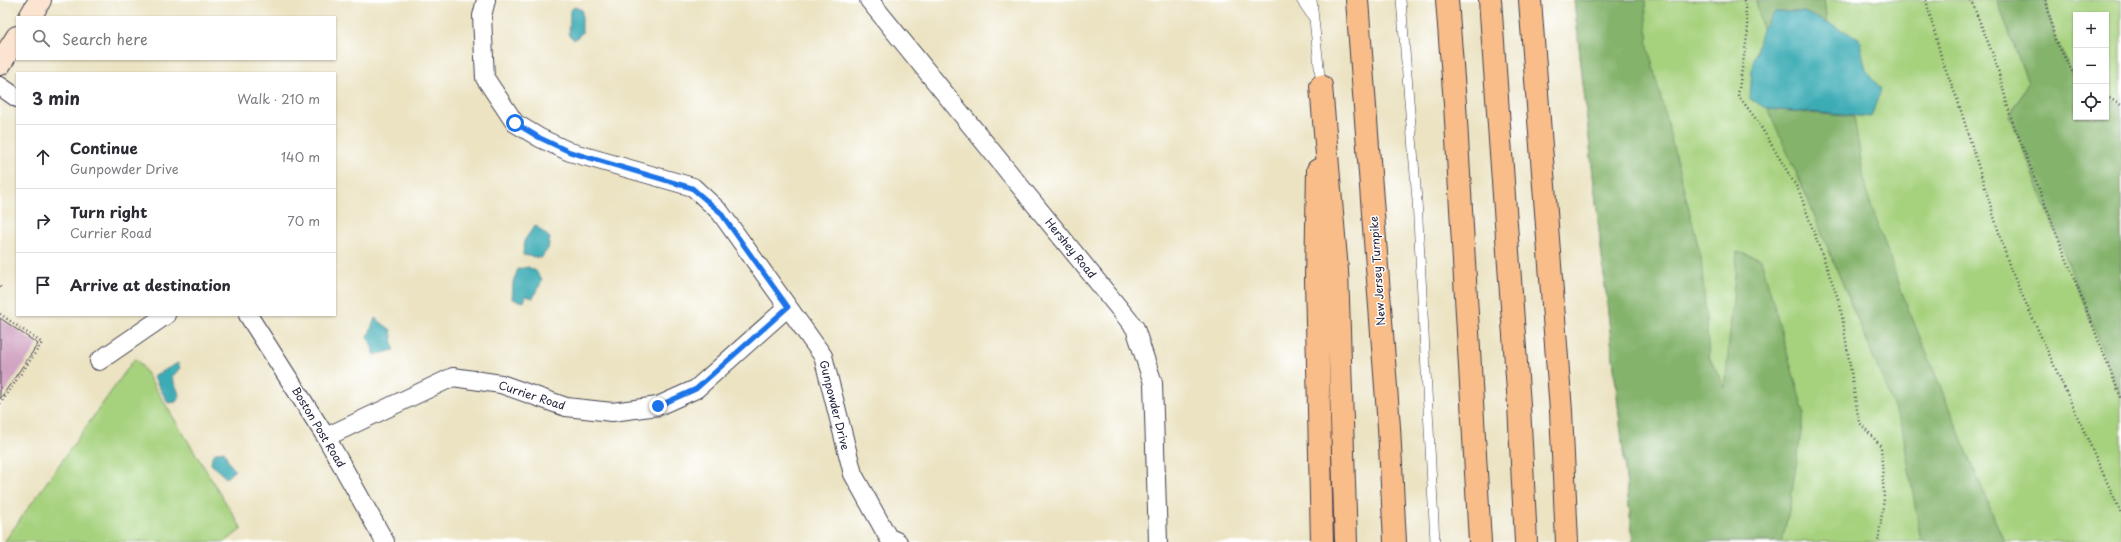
<!DOCTYPE html>
<html lang="en">
<head>
<meta charset="utf-8">
<style>
	body { margin:0; font-family:"Playpen Sans",sans-serif; background:#f7f7f7; color:#2b2b33 }
	.controls { position:absolute; right:12px; top:12px; display:grid; overflow:hidden; border-radius:0px; box-shadow:0 1px 3px #0004 }
	.controls button { width:36px; height:36px; display:grid; place-items:center; padding:0; border:0; border-bottom:1px solid #e1e1e2; background:#fff; color:#2b2b33; font:20px sans-serif }
	.stop { position:absolute; width:12px; height:12px; margin:-9px; border:3px solid #1a73e8; border-radius:50%; background:#fff }
	.stop.end { background:#1a73e8; border-color:#fff; box-shadow:0 1px 4px #0008 }
	.list { margin:0; padding:0; list-style:none }
	h2 { display:flex; justify-content:space-between; align-items:center; height:52px; margin:0; padding:0 16px; font-size:17px }
	h2 small { font-size:13px; font-weight:400; color:#7c7c81 }
	.list li { display:grid; grid-template-columns:26px 1fr auto; gap:12px; align-items:center; box-sizing:border-box; height:64px; padding:0 16px; border-top:1px solid #e1e1e2 }
	.list b { display:block; font-size:15px; white-space:nowrap }
	.list p { margin:0; font-size:13px; white-space:nowrap; color:#7c7c81 }
	.list em { font-size:13px; font-style:normal; color:#7c7c81 }
	.icon { flex:none; width:22px; height:22px; fill:none; stroke:currentColor; stroke-width:2; stroke-linecap:round; stroke-linejoin:round }
	.map { position:relative; flex:none; width:2121px; height:542px; overflow:hidden }
	.search { position:absolute; background:#fff; box-shadow:0 1px 3px #0004; left:16px; top:16px; width:320px; height:44px; display:flex; align-items:center; gap:10px; box-sizing:border-box; padding:0 14px; border-radius:0px; color:#7c7c81; font-size:15px }
	.panel { position:absolute; background:#fff; box-shadow:0 1px 3px #0004; left:16px; top:72px; width:320px; height:244px; border-radius:0px }
	.map>svg:first-child { display:block }
</style>
</head>
<body>
<div class="map">
<svg width="2121" height="542" viewBox="0 0 2121 542">
	<rect width="100%" height="100%" fill="#fff"/>
	<filter id="ink" filterUnits="userSpaceOnUse"><feTurbulence type="fractalNoise" baseFrequency=".025" numOctaves="2"/><feDisplacementMap in="SourceGraphic" scale="8" xChannelSelector="R" yChannelSelector="G"/><feConvolveMatrix kernelMatrix="1 2 1 2 8 2 1 2 1" color-interpolation-filters="sRGB"/></filter>
	<filter id="wash" filterUnits="userSpaceOnUse"><feTurbulence type="fractalNoise" baseFrequency=".012" numOctaves="4" result="noise"/><feDisplacementMap in="SourceGraphic" scale="16" xChannelSelector="R" yChannelSelector="G"/><feGaussianBlur stdDeviation="0.9" result="paint"/><feColorMatrix in="noise" values="0 0 0 0 0 0 0 0 0 0 0 0 0 0 0 0 0 1.4 0 .05"/><feComposite in="paint" operator="in"/></filter>
	<g filter="url(#wash)">
		<rect width="100%" height="100%" fill="#ebe3c2"/>
		<path fill="#a6d17d" stroke="#647a5c" fill-rule="evenodd" d="M1574 0H2121V542H1633ZM2076 15H2106V117H2076Z
			M135 358 140 363 242 529 225 542H4Z"/>
		<path fill="#84b36c" stroke="#536a54" d="M1574 0H1645L1648 47 1701 257 1709 357 1725 388 1737 252 1761 259 1804 413 1790 506 1782 542H1633Z
			M1756 0H1824L1827 23 1804 12H1776L1762 29Z
			M1997 0H2046L2055 39 2076 79V117H2106V96L2121 105V398L2010 115 2028 83Z
			M1768 109 1854 117 1866 191 1906 303 2004 542H1921L1902 427 1803 188Z"/>
		<path fill="#3aabb4" stroke="#2e6678" d="M575 7 582 10V33L574 40 569 35 570 10Z
			M1775 12H1804L1859 38 1866 70 1881 89 1871 117 1768 109 1750 99 1752 67 1762 29Z
			M535 225 550 238 548 249 541 258 523 255 524 241Z
			M528 267 536 271 542 281 533 298 526 296 524 302 512 299 513 282 518 269Z
			M375 318 391 330 394 350 375 355 368 337Z
			M178 363 180 368 172 377 180 396 176 402 168 403 153 376Z
			M224 451 229 463 235 470 226 478 211 464 212 456 217 452Z"/>
		<g id="blocks">
			<path fill="#d1a4c2" d="M0 318 38 344 0 399Z"/>
		</g>
	</g>
	<g filter="url(#ink)">
		<use href="#blocks" fill-opacity="0" stroke="#403f4f" stroke-width="1"/>
		<g fill="none" stroke-linecap="round" stroke-linejoin="round">
			<defs>
				<path id="lane" d="M1301 0 1314 19
					M1312 0 1321 86
					M1401 0 1417 200 1435 542"/>
				<path id="street" d="M486 0 482 16 485 78 515 123 540 138 570 152 693 187 720 212 823 356 853 474 888 537 898 542
					M869 0 1135 328 1153 383 1158 542
					M0 86 17 98
					M248 315 326 437 385 542
					M99 361 166 315
					M326 437 453 377 501 384 566 407 612 412 658 406 696 389 788 307"/>
				<path id="secondary" d="M30 17 40 0
					M0 64 17 37"/>
				<path id="highway" d="M1357 0 1389 427 1395 542
					M1447 0 1455 104 1480 542
					M1490 0 1519 405 1526 542
					M1530 0 1561 411 1567 542
					M1321 86 1337 270 1346 542
					M1318 170 1316 279 1322 542"/>
			</defs>
			<use href="#lane" stroke="#403f4f" stroke-width="10"/>
			<use href="#street" stroke="#403f4f" stroke-width="20"/>
			<use href="#secondary" stroke="#403f4f" stroke-width="24"/>
			<use href="#highway" stroke="#403f4f" stroke-width="24"/>
			<path stroke="#403f4f" stroke-width="2.5" stroke-dasharray="1 3" stroke-linecap="butt" d="M1744 0 1748 30 1738 95 1758 122 1799 191 1840 304 1859 422 1881 446 1884 499 1878 542
				M1926 0 1942 60 1958 101 2010 268 2121 513
				M1971 0 1996 62 2010 115 2121 398
				M2046 0 2055 39 2076 79
				M2106 96 2121 105
				M0 286V288
				M0 314 42 343 0 404"/>
			<use href="#lane" stroke="#fff" stroke-width="9"/>
			<use href="#street" stroke="#fff" stroke-width="18"/>
			<use href="#secondary" stroke="#fce5d0" stroke-width="22"/>
			<use href="#highway" stroke="#f8bd89" stroke-width="22"/>
		</g>
	</g>
	<g fill="none" stroke-linecap="round" stroke-linejoin="round" filter="url(#ink)">
		<path stroke="#1a73e8" stroke-width="5" d="M515 123 540 138 570 152 692 188 720 212 788 307 696 389 658 406"/>
	</g>
	<g text-anchor="middle" dominant-baseline="central" stroke-width="3" stroke-linejoin="round" paint-order="stroke">
		<g font-size="11" fill="#22223b" stroke="#fff">
			<text transform="translate(1071 248) rotate(51)">Hershey Road</text>
			<text transform="translate(1377 271) rotate(-94)">New Jersey Turnpike</text>
			<text transform="translate(532 395) rotate(18)">Currier Road</text>
			<text transform="translate(835 405) rotate(76)">Gunpowder Drive</text>
			<text transform="translate(319 427) rotate(59)">Boston Post Road</text>
		</g>
	</g>
</svg>
<div class="controls">
<button>+</button>
<button>−</button>
<button><svg class="icon" aria-label="locate" viewBox="0 0 24 24"><circle cx="12" cy="12" r="6"/><path d="M12 2v4M12 18v4M2 12h4M18 12h4"/></svg></button>
</div>
<div class="stop" style="left:515px;top:123px"></div>
<div class="stop end" style="left:658px;top:406px"></div>
<div class="search"><svg class="icon" aria-label="search" viewBox="0 0 24 24"><circle cx="10" cy="10" r="6"/><path d="M15 15l6 6"/></svg>Search here</div>
<section class="panel">
<h2>3 min<small>Walk · 210 m</small></h2>
<ul class="list">
<li><svg class="icon" aria-label="ahead" viewBox="0 0 24 24"><path d="M12 20V5M6 11l6-6 6 6"/></svg><div><b>Continue</b><p>Gunpowder Drive</p></div><em>140 m</em></li>
<li><svg class="icon" aria-label="right" viewBox="0 0 24 24"><path d="M7 20v-9h11M14 6l5 5-5 5"/></svg><div><b>Turn right</b><p>Currier Road</p></div><em>70 m</em></li>
<li><svg class="icon" aria-label="arrive" viewBox="0 0 24 24"><path d="M6 21V4h12l-3 4 3 4H6"/></svg><div><b>Arrive at destination</b></div></li>
</ul>
</section>
</div>
</body>
</html>
